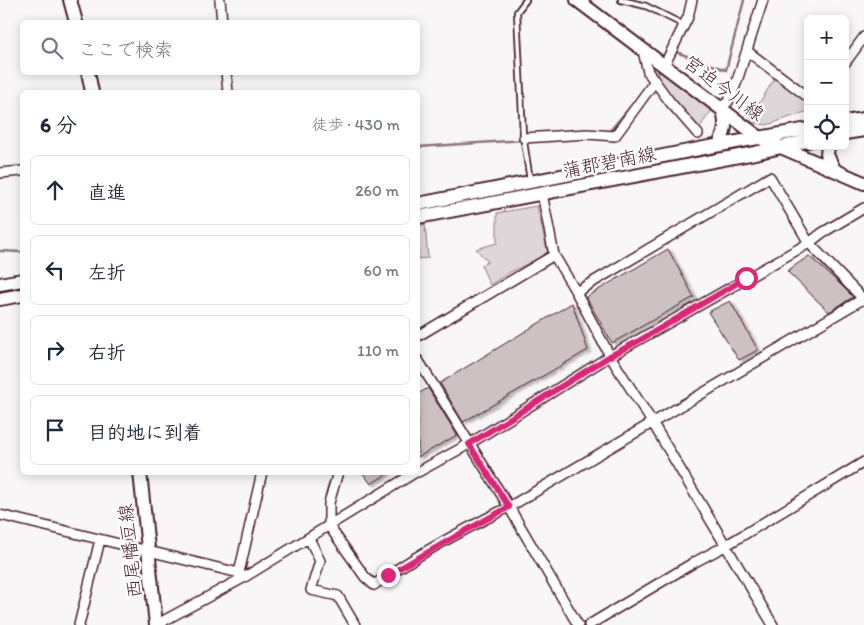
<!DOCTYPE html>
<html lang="ja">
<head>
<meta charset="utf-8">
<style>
	body { margin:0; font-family:Itim,"Klee One",sans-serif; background:#f2f2f3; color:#1f2937 }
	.controls { position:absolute; right:15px; top:15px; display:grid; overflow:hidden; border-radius:8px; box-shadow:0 2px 12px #0003 }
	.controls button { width:45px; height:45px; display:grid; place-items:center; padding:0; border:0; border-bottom:1px solid #e0e1e3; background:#fff; color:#1f2937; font:25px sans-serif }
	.stop { position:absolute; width:15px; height:15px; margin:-11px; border:4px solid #db2777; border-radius:50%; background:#fff }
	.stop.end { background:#db2777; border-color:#fff; box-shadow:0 1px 5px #0008 }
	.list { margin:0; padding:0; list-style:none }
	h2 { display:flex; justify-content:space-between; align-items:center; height:65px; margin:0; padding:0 20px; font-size:21px }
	h2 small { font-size:16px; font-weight:400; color:#747a83 }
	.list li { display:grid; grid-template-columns:32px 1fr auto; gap:15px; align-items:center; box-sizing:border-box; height:70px; margin:0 10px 10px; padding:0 10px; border:1px solid #e0e1e3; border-radius:8px }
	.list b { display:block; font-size:19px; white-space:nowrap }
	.list em { font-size:16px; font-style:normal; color:#747a83 }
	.icon { flex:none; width:28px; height:28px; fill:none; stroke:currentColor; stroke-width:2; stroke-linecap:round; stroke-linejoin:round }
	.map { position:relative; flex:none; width:864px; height:625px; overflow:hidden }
	.search { position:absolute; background:#fff; box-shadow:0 2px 12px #0003; left:20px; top:20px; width:400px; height:55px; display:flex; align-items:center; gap:12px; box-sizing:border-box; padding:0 18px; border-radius:8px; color:#747a83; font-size:19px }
	.panel { position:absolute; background:#fff; box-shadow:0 2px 12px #0003; left:20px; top:90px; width:400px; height:385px; border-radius:8px }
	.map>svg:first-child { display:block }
</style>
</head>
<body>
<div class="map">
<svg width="864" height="625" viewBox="0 0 864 625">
	<defs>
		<filter id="shadow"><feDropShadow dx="3.5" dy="2" stdDeviation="1" flood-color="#0004"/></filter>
	</defs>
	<rect width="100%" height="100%" fill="#f8f6f7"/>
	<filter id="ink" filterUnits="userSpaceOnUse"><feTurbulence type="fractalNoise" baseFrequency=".02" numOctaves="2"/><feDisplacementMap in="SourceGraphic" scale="10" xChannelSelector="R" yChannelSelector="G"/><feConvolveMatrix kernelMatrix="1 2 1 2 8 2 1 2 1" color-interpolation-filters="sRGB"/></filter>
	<g filter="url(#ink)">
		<path fill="#ded6d9" stroke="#947a82" d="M651 63 712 110 699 128 677 107 648 67Z
			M775 78 808 103V111L767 125 751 122 758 105Z
			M537 206 548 254 510 272 490 285 481 265 488 262 476 249 497 243V213Z
			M425 224 428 258 418 259V226Z"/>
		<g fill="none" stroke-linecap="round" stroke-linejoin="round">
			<path stroke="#8f747b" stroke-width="2.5" d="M674 54 676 52 726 70 744 0
				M655 77 662 68
				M608 133 637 99
				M418 147 524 140
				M0 251 22 252"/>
		</g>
		<path fill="#cdc1c4" stroke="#4a1f2b" filter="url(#shadow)" d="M668 249 694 297 612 343 586 297Z
			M809 256 840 284 853 297 829 312 787 271Z
			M730 301 758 350 739 360 708 312Z
			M572 303 588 350 463 422 440 383Z
			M428 388 457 435 418 457V394Z
			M362 472H390L371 484Z"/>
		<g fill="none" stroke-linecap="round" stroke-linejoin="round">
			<defs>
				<path id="service" d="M526 0 517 12 523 135 530 180
					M621 0 646 6 684 25"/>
				<path id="minor" d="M220 0 222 22
					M643 51 648 72 670 102 698 134
					M747 51 808 97
					M845 63 864 37
					M664 66 688 17 692 0
					M226 72 228 92
					M719 108 728 102 736 84 763 0
					M524 138 587 134 615 136 655 81
					M0 173 22 171
					M542 193 554 255 576 292 610 356 652 422 773 625
					M576 292 770 177 809 243 864 300
					M418 336 554 255
					M418 360 509 507 578 625
					M338 472 329 503V526L365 577 374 585C414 556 465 529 509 507L863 299
					M418 472 469 444 610 356 809 243 822 233 864 208
					M0 515 239 573 243 578
					M309 538 320 561 311 590 338 596 355 625
					M239 573 262 472
					M79 625 100 540
					M160 625 165 620 243 578 416 472
					M589 625 693 563 725 546 864 462"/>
				<path id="secondary" d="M70 0 76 22
					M577 0 760 138 864 183
					M88 72 92 92
					M845 122 864 119
					M845 133 864 130
					M719 145C725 132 727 125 723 111
					M828 146 827 155 834 169
					M418 204 704 148 808 129
					M418 217 755 153 808 141
					M0 284 22 280
					M0 299 22 295
					M140 472 156 625"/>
			</defs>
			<use href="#service" stroke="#4a1f2b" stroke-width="8"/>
			<use href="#minor" stroke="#4a1f2b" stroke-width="12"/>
			<use href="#secondary" stroke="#4a1f2b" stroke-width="16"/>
			<use href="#service" stroke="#fff" stroke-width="4.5"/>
			<use href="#minor" stroke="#fff" stroke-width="9"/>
			<use href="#secondary" stroke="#fff" stroke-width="12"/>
		</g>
	</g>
	<g fill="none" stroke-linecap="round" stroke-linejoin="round" filter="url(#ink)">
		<path stroke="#db2777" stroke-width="6" d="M388 575 465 531 509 507 469 444 610 356 635 343 746 278"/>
	</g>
	<g text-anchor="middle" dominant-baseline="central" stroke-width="4.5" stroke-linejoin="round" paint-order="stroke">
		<g font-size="19" fill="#4a1f2b" stroke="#fff">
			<text transform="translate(724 88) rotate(37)">宮迫今川線</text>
			<text transform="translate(609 162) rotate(-11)">蒲郡碧南線</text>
			<text transform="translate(130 551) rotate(-96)">西尾幡豆線</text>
		</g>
	</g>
</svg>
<div class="controls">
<button>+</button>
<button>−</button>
<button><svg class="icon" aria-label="locate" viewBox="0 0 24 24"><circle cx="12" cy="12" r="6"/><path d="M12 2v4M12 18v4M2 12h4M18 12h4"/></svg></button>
</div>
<div class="stop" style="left:746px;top:278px"></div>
<div class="stop end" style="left:388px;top:575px"></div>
<div class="search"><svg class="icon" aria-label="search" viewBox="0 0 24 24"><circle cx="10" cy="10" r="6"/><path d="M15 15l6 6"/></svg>ここで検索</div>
<section class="panel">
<h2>6 分<small>徒歩 · 430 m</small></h2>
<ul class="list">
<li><svg class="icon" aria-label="ahead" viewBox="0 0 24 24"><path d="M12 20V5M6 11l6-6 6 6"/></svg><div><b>直進</b></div><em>260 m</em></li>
<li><svg class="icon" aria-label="left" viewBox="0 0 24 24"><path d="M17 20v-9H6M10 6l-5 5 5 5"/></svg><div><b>左折</b></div><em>60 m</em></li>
<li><svg class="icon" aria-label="right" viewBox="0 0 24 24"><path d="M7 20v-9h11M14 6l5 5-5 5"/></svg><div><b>右折</b></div><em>110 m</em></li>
<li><svg class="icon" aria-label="arrive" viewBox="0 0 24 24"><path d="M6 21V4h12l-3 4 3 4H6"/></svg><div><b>目的地に到着</b></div></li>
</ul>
</section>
</div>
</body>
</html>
